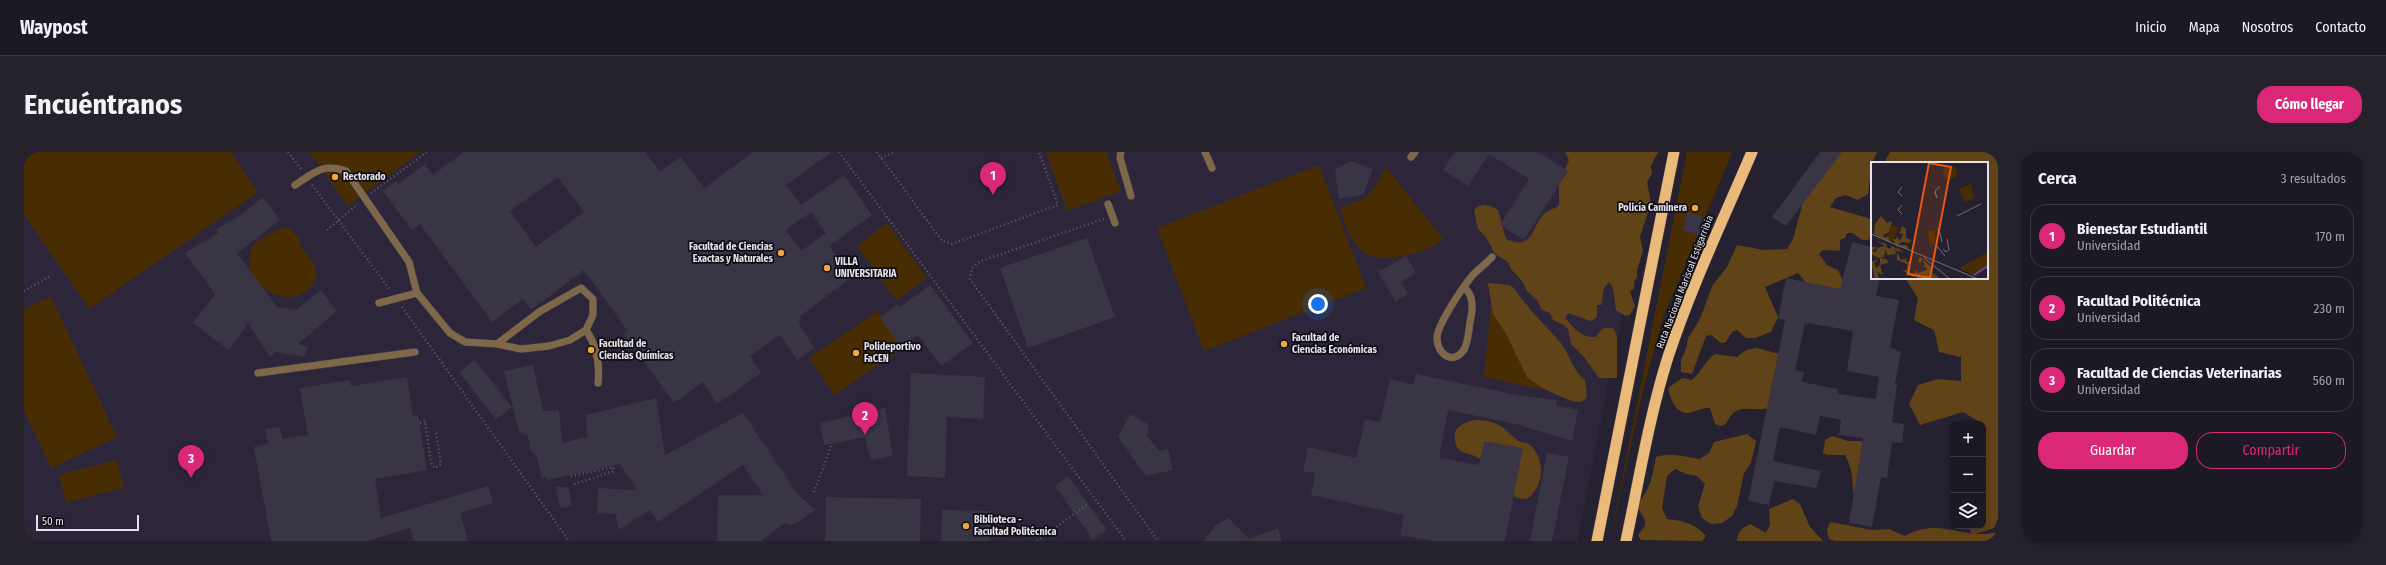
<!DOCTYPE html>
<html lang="es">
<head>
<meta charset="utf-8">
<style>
	body { margin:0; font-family:"Fira Sans Condensed",sans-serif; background:#25222c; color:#f1f3f6 }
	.controls { position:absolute; right:12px; bottom:12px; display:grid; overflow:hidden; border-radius:8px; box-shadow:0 2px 6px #0003 }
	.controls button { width:36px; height:36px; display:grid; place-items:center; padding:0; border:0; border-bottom:1px solid #3a3841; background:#1c1924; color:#f1f3f6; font:20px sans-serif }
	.scale { position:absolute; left:12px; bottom:10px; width:103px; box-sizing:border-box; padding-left:4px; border:2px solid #e5e2ed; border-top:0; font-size:11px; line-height:14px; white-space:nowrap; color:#e5e2ed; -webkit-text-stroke:3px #0e0c12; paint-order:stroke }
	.you { position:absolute; left:1294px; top:152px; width:14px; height:14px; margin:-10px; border:3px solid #fff; border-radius:50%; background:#1a73e8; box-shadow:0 0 0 6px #1a73e833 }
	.badge { display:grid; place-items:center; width:26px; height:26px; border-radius:50%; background:#db2777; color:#fff; font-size:13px; font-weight:700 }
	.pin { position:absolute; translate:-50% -33px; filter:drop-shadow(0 1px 2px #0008) }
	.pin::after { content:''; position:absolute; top:21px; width:14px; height:12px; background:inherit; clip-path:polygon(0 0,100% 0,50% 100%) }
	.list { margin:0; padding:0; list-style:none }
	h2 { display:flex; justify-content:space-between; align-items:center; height:52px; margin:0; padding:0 16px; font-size:17px }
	h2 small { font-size:13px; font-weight:400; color:#a0a0a6 }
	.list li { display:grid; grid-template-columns:26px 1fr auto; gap:12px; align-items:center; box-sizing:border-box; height:64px; margin:0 8px 8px; padding:0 8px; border:1px solid #3a3841; border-radius:16px }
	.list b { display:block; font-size:15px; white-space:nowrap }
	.list p { margin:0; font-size:13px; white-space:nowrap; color:#a0a0a6 }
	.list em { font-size:13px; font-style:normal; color:#a0a0a6 }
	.actions { display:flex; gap:8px; padding:12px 16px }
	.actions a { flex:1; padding:9px 0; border:1px solid #db2777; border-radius:16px; text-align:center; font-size:14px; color:#db2777 }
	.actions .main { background:#db2777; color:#fff }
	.icon { flex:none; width:22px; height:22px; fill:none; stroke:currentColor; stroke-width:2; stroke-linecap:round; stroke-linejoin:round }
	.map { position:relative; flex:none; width:1974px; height:389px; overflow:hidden; border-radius:16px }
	header { display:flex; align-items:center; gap:24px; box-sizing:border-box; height:56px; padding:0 20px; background:#1c1924; border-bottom:1px solid #3a3841 }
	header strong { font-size:19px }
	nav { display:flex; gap:22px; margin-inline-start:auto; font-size:14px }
	.intro { display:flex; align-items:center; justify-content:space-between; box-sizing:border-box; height:96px; padding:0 24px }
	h1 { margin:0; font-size:28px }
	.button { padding:10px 18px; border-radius:16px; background:#db2777; color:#fff; font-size:14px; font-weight:700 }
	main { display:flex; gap:24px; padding:0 24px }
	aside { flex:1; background:#1c1924; border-radius:16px; box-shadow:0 2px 6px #0003 }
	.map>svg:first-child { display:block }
</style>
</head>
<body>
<header>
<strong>Waypost</strong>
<nav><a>Inicio</a><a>Mapa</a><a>Nosotros</a><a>Contacto</a></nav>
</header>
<div class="intro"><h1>Encuéntranos</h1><a class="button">Cómo llegar</a></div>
<main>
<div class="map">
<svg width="1974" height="389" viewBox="0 0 1974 389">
	<rect width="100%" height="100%" fill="#252130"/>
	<path fill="#2d263b" d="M0 0H1630L1553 389H0Z"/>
	<path fill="#482d03" d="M0 0H207L234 40 65 157 0 62Z
		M285 0H396L324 54Z
		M1022 0H1082L1097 39 1043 59Z
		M1663 0H1708L1639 166 1618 242 1586 389Z
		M1295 13 1342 136 1180 199 1133 76Z
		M1362 15 1419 87C1406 100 1358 113 1341 101 1326 91 1321 72 1316 56 1349 44 1345 45 1362 15Z
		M863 71 903 126 872 148 833 94Z
		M263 75 275 86 278 97 289 110 293 122C278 171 207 133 230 92L246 81Z
		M1469 133 1555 245 1460 225Z
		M27 145 93 285 27 316 0 258V157Z
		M854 159 879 196 810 243 785 206Z
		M93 308 100 335 42 351 35 323Z"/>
	<path fill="#614318" d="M1541 0H1634L1627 14 1628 21 1623 30 1627 51 1616 85 1619 99 1613 118V125L1610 130V136L1606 140 1611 154 1606 163 1601 164 1592 158 1589 136 1585 130 1580 136 1577 153H1573V165L1567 169 1544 161 1541 166C1551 176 1556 186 1572 185 1577 177 1581 173 1590 177L1593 184V226H1575L1560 205 1547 192 1544 177 1540 173 1529 168 1526 161 1518 158 1513 148 1503 139 1498 129 1487 117 1484 110 1471 102 1462 85 1454 77 1450 58C1457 50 1466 53 1474 58L1482 87C1510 100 1508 72 1521 61 1526 57 1531 57 1535 53V32L1545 8Z
		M1806 0H1853L1848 11 1844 42 1834 48 1822 43 1812 46 1806 55 1847 67 1848 84 1844 88H1838L1829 81H1823L1821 86 1816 88V99L1799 98 1795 102 1803 113 1814 118 1823 138 1792 143 1774 121 1741 135 1754 165 1747 180 1731 186H1722L1713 178 1708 180 1702 190 1697 191 1687 183 1682 184 1668 222 1657 220V208L1662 197 1664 186 1676 167 1688 134 1703 115 1713 93 1740 98 1763 97 1769 87 1781 42Z
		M1866 0H1974V366L1970 376 1948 383 1944 374H1959V272L1939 260 1896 273 1885 252 1894 233 1914 227 1937 229V205L1915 200 1910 178 1890 168 1894 146 1881 126H1963V11H1860Z
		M1464 131 1485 133 1490 136C1503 156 1520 172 1536 190 1546 202 1548 218 1561 228L1563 245C1560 247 1559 250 1555 250 1545 250 1510 233 1503 225L1482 182 1469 162Z
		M1733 196 1755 202 1745 256C1726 261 1713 248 1702 272L1697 274 1691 272 1686 256C1678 255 1672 260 1664 261 1651 262 1646 245 1644 236L1658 226 1668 228C1678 219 1681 209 1691 202L1713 205 1722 198Z
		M1453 268C1474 269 1477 274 1492 287 1496 291 1502 290 1506 293 1522 307 1520 335 1503 347 1484 348 1462 323 1456 307 1450 302 1440 302 1435 298 1433 296 1432 292 1431 289 1428 274 1441 270 1453 268Z
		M1723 282 1732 289 1727 311 1720 321 1713 354 1708 364 1698 371 1687 372 1678 366 1674 354 1681 332 1673 324 1662 322 1651 317 1643 324 1638 356 1643 367C1658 368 1672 372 1682 384L1678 389 1617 388 1614 383 1621 374V368L1612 353C1627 337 1628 326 1632 305 1648 300 1659 305 1676 307L1685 301 1690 290Z
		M1808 284 1824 289H1837L1847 297 1831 350C1827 330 1831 322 1821 303H1804L1799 301 1801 288Z
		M1769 347 1776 352 1786 375 1799 389H1713C1713 380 1718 376 1726 372L1742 381 1746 373 1745 357Z
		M1806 370 1848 378 1865 377 1881 384C1915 364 1940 389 1974 380V389H1811L1805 387 1803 378Z"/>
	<path fill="#393545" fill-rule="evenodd" d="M440 0H621L636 19 657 5 680 36 729 0H808L762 33 777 53 820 23 848 63 805 94 828 125 775 165 777 168 774 170 790 196 773 208 756 183 726 204 737 221 693 252 679 230 650 251 599 181 603 178 560 118 507 158 499 147 468 170 396 72 388 78 359 39 372 29 375 32 401 12 409 23ZM534 25 560 60 512 95 486 59ZM787 60 802 81 777 99 762 78Z
		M1431 0H1514L1544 19 1500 88 1476 73 1505 27 1465 2 1444 34 1419 18Z
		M1796 0H1818L1762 74 1748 65Z
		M1326 9 1349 17 1339 43 1315 47 1311 18Z
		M239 45 256 68 213 101 253 155 272 158 297 138 313 159 274 192 284 195 280 205 252 200 246 205 224 171 205 198 169 171 191 142 161 101 194 81 193 77 218 62Z
		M1664 60 1681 66 1675 83 1658 78Z
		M1063 86 1091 165 1004 196 976 116Z
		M1828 90 1848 95V126H1856L1852 144 1875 148 1866 195 1877 200 1871 232H1873L1868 270 1880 272 1878 291 1868 290 1863 326 1857 325 1848 375 1825 371 1839 286 1815 283 1817 268 1796 264 1792 283 1756 275 1749 309 1797 319 1793 333 1792 336 1750 329 1745 353 1724 349 1761 168 1754 167 1762 126 1816 137ZM1784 171 1829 179 1823 219 1855 225 1852 247 1814 242V237L1778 230 1780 220 1771 218 1781 172 1784 173Z
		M1382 104 1392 121 1377 130 1384 142 1372 150 1354 120Z
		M906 133 949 191 917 214 894 183 876 195 856 165 874 152 876 155Z
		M451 208 488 255 472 268 435 220Z
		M509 213 519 259 535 258 538 291 563 285 562 263 632 246 641 303 719 261 774 343 792 358 774 370 767 373 761 371 737 389H693L694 343H739L719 313 634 370 626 358 594 378 592 362 573 361 574 336 613 338 596 312 523 328V325L518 326 513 306 506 297 504 284 495 279 480 219Z
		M887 221 961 225 959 267 923 265 921 326 883 324Z
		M1392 222 1498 244 1533 248 1532 254 1554 258 1548 289 1492 272 1424 258 1415 306 1455 313 1460 289 1499 296 1481 389H1410L1376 383 1380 363 1287 343 1291 321 1279 319 1284 295 1332 306 1341 267 1356 270 1366 227 1390 233Z
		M383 225 389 264 394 263 403 318 351 327 357 366 464 334 469 351 436 361 444 389H390L386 376 344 389H247L230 295 244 292 241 277 256 275 258 287 284 283 276 236 326 228 327 234Z
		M861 256 869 304 847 308 841 285 800 293 796 271Z
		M1106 262 1125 273 1123 284 1135 299 1144 297 1149 318 1122 324 1094 285Z
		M1523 301 1545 305 1528 389H1506Z
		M1044 324 1083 378 1069 388 1031 334Z
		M532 335H544L548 354 536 356Z
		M802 345 897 347 896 389H801Z
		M918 358 967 359 966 389H917Z
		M1204 366 1225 387 1254 376 1258 389H1180L1191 374Z"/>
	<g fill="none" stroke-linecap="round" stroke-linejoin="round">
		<defs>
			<path id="service" d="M1097 0 1096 6 1107 44
				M1181 0 1188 16
				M1387 5 1391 0
				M271 33C291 20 298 11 322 19L385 110 393 141
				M1084 52 1091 71
				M1441 136C1450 144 1449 158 1446 170 1445 177 1444 193 1439 199 1428 213 1414 202 1413 187 1412 174 1439 135 1448 124 1454 117 1462 112 1468 105
				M355 151 393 141 426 181 441 190 473 192 497 197 525 194 546 188 562 178 569 163V147L557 136 515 160 473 192
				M562 178C573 194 576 212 574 231
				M234 221 391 200"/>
			<path id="trunk" d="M1573 389 1650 0
				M1602 389C1615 328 1625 265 1644 205 1667 135 1699 68 1728 0"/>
		</defs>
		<use href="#service" stroke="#403c4a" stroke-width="8"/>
		<use href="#trunk" stroke="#403c4a" stroke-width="12"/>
		<path stroke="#605c6a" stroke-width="2.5" stroke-dasharray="1 3" stroke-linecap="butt" d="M264 0 277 17
			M815 0 1102 389
			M853 0 918 89 928 92 1034 53 1015 0
			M857 6 871 0
			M288 33 366 138
			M347 41 403 0
			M1080 67 957 109 948 116 946 127 1134 389
			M303 78 334 52
			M0 139 28 123
			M378 155 545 389
			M396 271 401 269 407 311 411 316 417 312 412 280
			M547 324 589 315 590 319 548 333
			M790 340 808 292
			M1013 389 1064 352"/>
		<use href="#service" stroke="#7f6749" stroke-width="7"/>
		<use href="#trunk" stroke="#eaba7a" stroke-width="11"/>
	</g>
	<g fill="#eea73d" stroke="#0e0c12" stroke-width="1.5">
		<circle cx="311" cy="25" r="4"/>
		<circle cx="1671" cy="56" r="4"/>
		<circle cx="757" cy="101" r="4"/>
		<circle cx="803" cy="116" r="4"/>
		<circle cx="1260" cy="192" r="4"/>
		<circle cx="567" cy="198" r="4"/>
		<circle cx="832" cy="201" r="4"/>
		<circle cx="942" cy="374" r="4"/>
	</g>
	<g text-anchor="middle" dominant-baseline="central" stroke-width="3.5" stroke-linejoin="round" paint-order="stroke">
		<g font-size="10" font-weight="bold" fill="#e5e2ed" stroke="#0e0c12" text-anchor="start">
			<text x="319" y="25">Rectorado</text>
			<text x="1663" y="56" text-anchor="end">Policía Caminera</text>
			<text x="749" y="95" text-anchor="end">Facultad de Ciencias<tspan x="749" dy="12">Exactas y Naturales</tspan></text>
			<text x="811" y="110">VILLA<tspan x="811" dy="12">UNIVERSITARIA</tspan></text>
			<text x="1268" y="186">Facultad de<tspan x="1268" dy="12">Ciencias Económicas</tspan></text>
			<text x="575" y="192">Facultad de<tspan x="575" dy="12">Ciencias Químicas</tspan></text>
			<text x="840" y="195">Polideportivo<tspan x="840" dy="12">FaCEN</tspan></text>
			<text x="950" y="368">Biblioteca -<tspan x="950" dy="12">Facultad Politécnica</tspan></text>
		</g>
		<g font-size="10" fill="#e5e2ed" stroke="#0e0c12">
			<text transform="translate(1661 130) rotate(-69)">Ruta Nacional Mariscal Estigarribia</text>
		</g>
	</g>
	<g transform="translate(1847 10)">
		<rect width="117" height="117" fill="#252130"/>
		<path d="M72 10a7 7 0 1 1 14 0a7 7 0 1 1-14 0ZM100 22 104 36 93 40 88 27ZM21 63 28 66 21 79 16 77ZM64 68V81L60 84 56 69ZM117 90V104L104 114 88 106Z" fill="#482d03"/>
		<path d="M10 54 17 62 18 59 21 60 18 70 12 73 14 76 17 74 20 81 3 72 4 62ZM30 64 35 66V76L40 78 39 81 30 80 27 83H36L38 87 25 84 22 77H25L26 74 29 79 32 72 27 71 30 69ZM5 79 15 82 16 86 20 87V84L25 86 21 88 27 86 33 91 24 88 25 92 16 93 15 87 13 94 10 93 14 95 7 96 0 92 1 85H5L1 90H5L6 86 14 84ZM26 90 30 98 36 96 35 99 37 100 40 97 38 110 43 112 45 108 47 111 56 108 55 105H52L54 103 51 97 50 101 47 100 49 95 62 107 59 109 70 117H45L47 114 42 115 38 112 35 114 36 111 31 108H36V102L26 98ZM9 96 16 97 17 101 9 103 12 113 6 110 8 117H4L0 100 8 97 3 101 5 106 9 103Z" fill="#614318"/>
		<path fill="none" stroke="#644994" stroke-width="2" d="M103 113 117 104"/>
		<path fill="none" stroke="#726e7c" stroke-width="1" d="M64 30 66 36 64 31 65 28 68 26V24M31 34 27 30 31 25M31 52 27 48 31 43M86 54 110 42M66 67H68L71 80M0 72 107 117M65 83 74 94M72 87 75 90 78 88 76 77M53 96 79 117"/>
		<path fill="#e8590c" fill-opacity="0.15" stroke="#e8590c" stroke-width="2" d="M58 1 80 5 59 116 37 112Z"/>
		<rect width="117" height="117" fill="none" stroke="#e5e2ed" stroke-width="2"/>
	</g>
</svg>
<div class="controls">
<button>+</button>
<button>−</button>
<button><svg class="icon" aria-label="layers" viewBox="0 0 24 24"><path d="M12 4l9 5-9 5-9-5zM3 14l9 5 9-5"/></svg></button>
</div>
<div class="scale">50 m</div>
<div class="you"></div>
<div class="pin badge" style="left:969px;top:43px">1</div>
<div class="pin badge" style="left:841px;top:283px">2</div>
<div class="pin badge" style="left:167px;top:326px">3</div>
</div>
<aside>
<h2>Cerca<small>3 resultados</small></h2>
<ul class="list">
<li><span class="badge">1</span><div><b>Bienestar Estudiantil</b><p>Universidad</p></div><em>170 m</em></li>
<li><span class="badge">2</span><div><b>Facultad Politécnica</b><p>Universidad</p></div><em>230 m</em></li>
<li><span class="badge">3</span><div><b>Facultad de Ciencias Veterinarias</b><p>Universidad</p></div><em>560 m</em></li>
</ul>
<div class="actions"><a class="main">Guardar</a><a>Compartir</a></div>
</aside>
</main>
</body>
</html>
